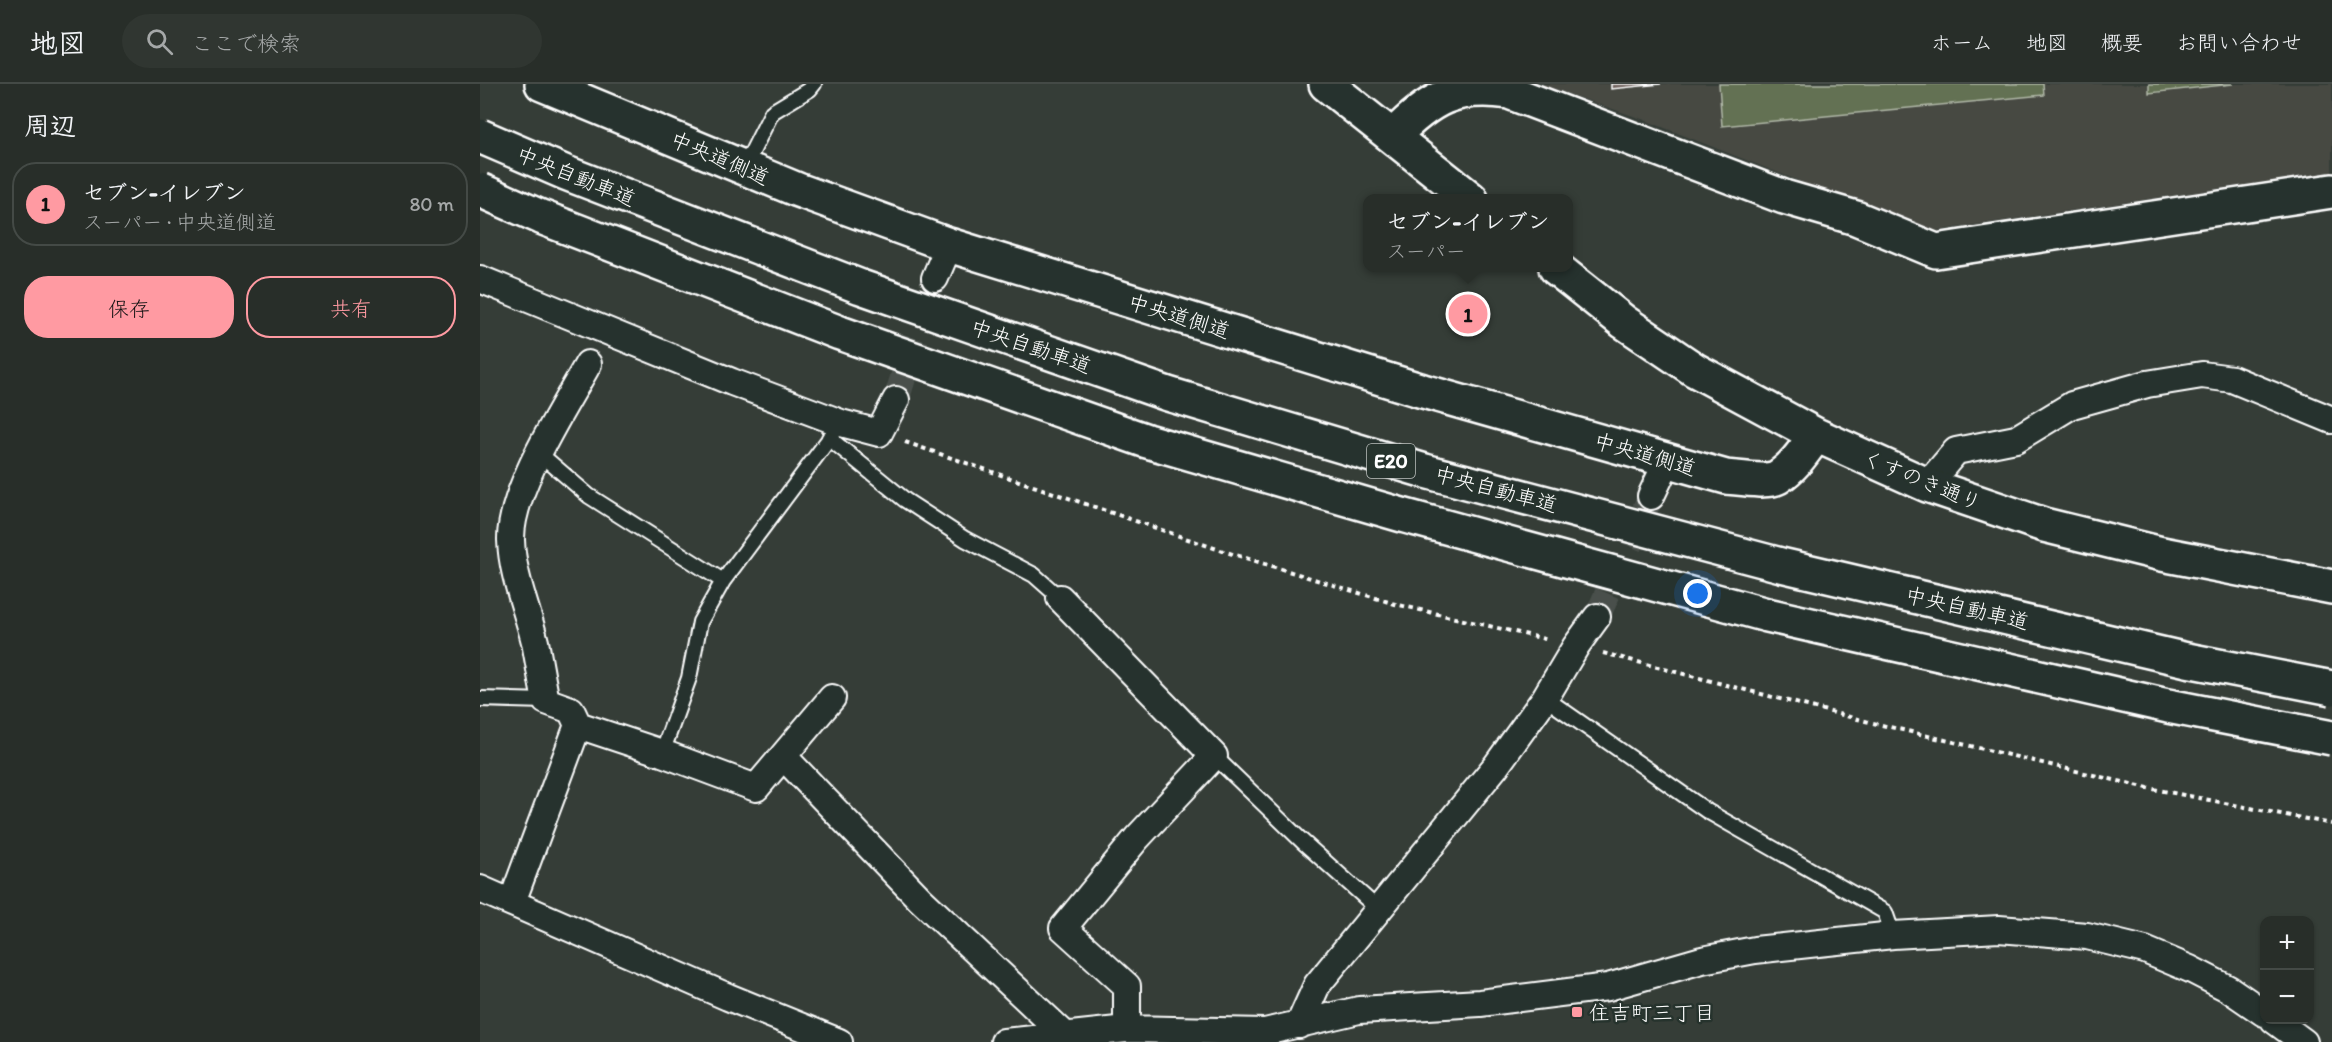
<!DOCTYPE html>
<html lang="ja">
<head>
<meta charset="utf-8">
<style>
	body { margin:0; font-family:Itim,"Klee One",sans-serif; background:#303631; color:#f1f3f6 }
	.controls { position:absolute; right:18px; bottom:18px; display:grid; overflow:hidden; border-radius:12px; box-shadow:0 2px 4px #0004 }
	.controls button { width:54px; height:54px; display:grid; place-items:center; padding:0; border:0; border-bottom:2px solid #444a46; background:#282e29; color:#f1f3f6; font:30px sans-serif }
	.you { position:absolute; left:1218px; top:510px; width:21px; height:21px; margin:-15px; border:4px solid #fff; border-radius:50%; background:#1a73e8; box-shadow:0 0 0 9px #1a73e833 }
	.badge { display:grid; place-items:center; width:39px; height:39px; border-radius:50%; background:#ff9aa2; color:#111; font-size:20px; font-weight:700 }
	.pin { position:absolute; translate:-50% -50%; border:3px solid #fff; box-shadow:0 2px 6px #0006 }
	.popup { position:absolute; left:883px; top:110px; width:210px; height:78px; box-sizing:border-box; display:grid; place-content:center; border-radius:12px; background:#282e29; filter:drop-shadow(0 2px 4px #0005); font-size:20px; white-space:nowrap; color:#a5a8a8 }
	.popup b { font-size:22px; color:#f1f3f6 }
	.popup::after { content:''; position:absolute; left:50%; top:100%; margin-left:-12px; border:12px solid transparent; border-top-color:#282e29 }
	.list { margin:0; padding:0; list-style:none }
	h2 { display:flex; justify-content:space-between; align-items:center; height:78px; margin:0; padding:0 24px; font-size:26px }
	h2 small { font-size:20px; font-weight:400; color:#a5a8a8 }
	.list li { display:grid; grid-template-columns:39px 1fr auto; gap:18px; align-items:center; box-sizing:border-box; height:84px; margin:0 12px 12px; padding:0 12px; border:2px solid #444a46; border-radius:24px }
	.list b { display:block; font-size:22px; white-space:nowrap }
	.list p { margin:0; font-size:20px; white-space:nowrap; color:#a5a8a8 }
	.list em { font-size:20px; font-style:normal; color:#a5a8a8 }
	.actions { display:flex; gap:12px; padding:18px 24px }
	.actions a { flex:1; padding:14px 0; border:2px solid #ff9aa2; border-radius:24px; text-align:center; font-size:21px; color:#ff9aa2 }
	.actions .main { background:#ff9aa2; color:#111 }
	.icon { flex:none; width:33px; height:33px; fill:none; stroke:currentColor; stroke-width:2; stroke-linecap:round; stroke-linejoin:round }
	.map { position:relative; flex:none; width:1852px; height:958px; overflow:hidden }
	header { display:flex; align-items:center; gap:36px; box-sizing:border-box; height:84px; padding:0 30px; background:#282e29; border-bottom:2px solid #444a46 }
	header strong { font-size:28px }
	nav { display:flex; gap:33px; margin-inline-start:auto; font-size:21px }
	.search { width:420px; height:54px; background:#303631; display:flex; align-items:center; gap:15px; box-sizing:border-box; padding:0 21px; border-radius:33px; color:#a5a8a8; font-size:22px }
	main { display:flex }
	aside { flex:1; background:#282e29 }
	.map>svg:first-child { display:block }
</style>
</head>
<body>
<header>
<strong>地図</strong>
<div class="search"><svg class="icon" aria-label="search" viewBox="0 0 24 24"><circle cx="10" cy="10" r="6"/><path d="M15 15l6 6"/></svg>ここで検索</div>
<nav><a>ホーム</a><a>地図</a><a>概要</a><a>お問い合わせ</a></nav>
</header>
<main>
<aside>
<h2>周辺<small></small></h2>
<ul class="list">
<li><span class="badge">1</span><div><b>セブン-イレブン</b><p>スーパー · 中央道側道</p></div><em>80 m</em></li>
</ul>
<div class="actions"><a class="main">保存</a><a>共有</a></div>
</aside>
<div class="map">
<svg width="1852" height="958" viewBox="0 0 1852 958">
	<rect width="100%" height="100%" fill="#353d37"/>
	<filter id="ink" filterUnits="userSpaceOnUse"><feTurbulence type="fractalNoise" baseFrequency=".0167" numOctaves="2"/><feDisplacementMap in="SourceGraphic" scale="12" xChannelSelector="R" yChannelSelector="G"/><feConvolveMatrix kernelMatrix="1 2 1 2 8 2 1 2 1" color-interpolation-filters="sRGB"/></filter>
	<g filter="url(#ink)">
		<path fill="#474943" d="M1059 0H1852V88L1448 148 1162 35Z"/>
		<path fill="#637152" stroke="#b1b8a8" stroke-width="1.5" d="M1239 0H1563L1564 11 1242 42Z
			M1669 0H1753L1669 9Z"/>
		<path fill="#71645e" stroke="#fff" stroke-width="1.5" d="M1131 0H1181L1131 5Z"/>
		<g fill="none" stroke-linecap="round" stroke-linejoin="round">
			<path stroke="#49504b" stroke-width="26" stroke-dasharray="26 13" stroke-linecap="butt" d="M416 316 455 194
				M1117 533 1171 412"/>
			<defs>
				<path id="service" d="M264 84 292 28 330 5 334 0
					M349 354 425 416 485 455 554 491 580 514
					M59 369 109 412 243 497
					M1065 614 1227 727 1405 828 1413 851
					M0 615 66 617
					M182 669 209 594 220 538 243 497 361 339
					M734 672 823 758 898 825"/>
				<path id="minor" d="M455 194 469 161
					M0 195 252 298 361 339 399 349 416 316
					M1447 401 1476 367 1536 355 1592 321 1667 300 1722 291 1752 295 1852 336
					M1171 412 1188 376
					M580 514 734 672 657 754 583 844 647 902V945
					M98 641 182 669 276 704 352 614
					M303 672 440 815 586 952
					M0 805 248 913 359 958
					M32 818 98 641 91 626 66 617C62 598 59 578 55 558 47 525 32 490 31 456 30 406 83 325 108 280
					M1794 936 1824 958
					M819 941 837 901 1016 682 1065 614 1096 562 1117 533
					M524 958 647 945 785 948 879 926 1000 919 1128 903 1222 876 1275 866 1413 851 1519 845 1607 852 1665 866 1710 885 1749 905 1784 929"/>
				<path id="tertiary" d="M62 0 318 106 469 161 943 307 1246 393C1259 394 1287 399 1298 393 1314 383 1325 366 1336 351
					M846 0 991 115
					M913 52C950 15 974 0 1029 8L1304 113 1376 134 1456 167 1852 107
					M1076 184 1144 238 1215 286 1336 351 1447 401 1564 441 1682 470 1852 503"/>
			</defs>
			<use href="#service" stroke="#fff" stroke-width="18"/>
			<use href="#minor" stroke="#fff" stroke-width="30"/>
			<use href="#tertiary" stroke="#fff" stroke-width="38"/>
			<path stroke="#fff" stroke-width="4" stroke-dasharray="4.5 4.5" stroke-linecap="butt" d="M425 358 743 467 915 520 1069 556
				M1123 569 1389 638 1668 704 1852 740"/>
			<use href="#service" stroke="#26332d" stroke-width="14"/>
			<use href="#minor" stroke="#26332d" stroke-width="26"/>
			<use href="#tertiary" stroke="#26332d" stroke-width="33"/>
			<defs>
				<path id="motorway-bridge" d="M0 52 86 89 381 203 688 310 945 387 1301 481 1707 576 1852 604
					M0 106 61 133 360 249 667 357 922 431 1287 531 1688 622 1852 654"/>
			</defs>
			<use href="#motorway-bridge" stroke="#fff" stroke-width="38" stroke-linecap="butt"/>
			<use href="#motorway-bridge" stroke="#26332d" stroke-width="33"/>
		</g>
	</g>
	<rect fill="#ff9aa2" stroke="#26332d" stroke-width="2" x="1091" y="922" width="12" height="12" rx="3"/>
	<g text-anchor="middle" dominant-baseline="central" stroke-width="5" stroke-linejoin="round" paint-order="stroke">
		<rect fill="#26332d" stroke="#bec2c0" stroke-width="1.5" x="887" y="360" width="48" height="34" rx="4.5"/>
		<g font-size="20" font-weight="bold" fill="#fff">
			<text x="911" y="377">E20</text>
		</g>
		<g font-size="21" fill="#fff" stroke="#26332d">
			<text transform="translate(240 74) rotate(23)">中央道側道</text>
			<text transform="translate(96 92) rotate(22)">中央自動車道</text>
			<text transform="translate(699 232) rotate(17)">中央道側道</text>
			<text transform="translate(551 262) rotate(19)">中央自動車道</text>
			<text transform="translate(1165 370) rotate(16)">中央道側道</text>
			<text transform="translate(1442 396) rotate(22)">くすのき通り</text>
			<text transform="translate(1016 405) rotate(15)">中央自動車道</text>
			<text transform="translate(1487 524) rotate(13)">中央自動車道</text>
		</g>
		<g font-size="21" fill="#fff" stroke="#26332d" text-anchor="start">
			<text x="1109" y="928">住吉町三丁目</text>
		</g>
	</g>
</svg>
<div class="controls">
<button>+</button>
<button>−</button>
</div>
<div class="you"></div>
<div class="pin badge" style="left:988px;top:230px">1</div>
<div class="popup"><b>セブン-イレブン</b>スーパー</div>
</div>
</main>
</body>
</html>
